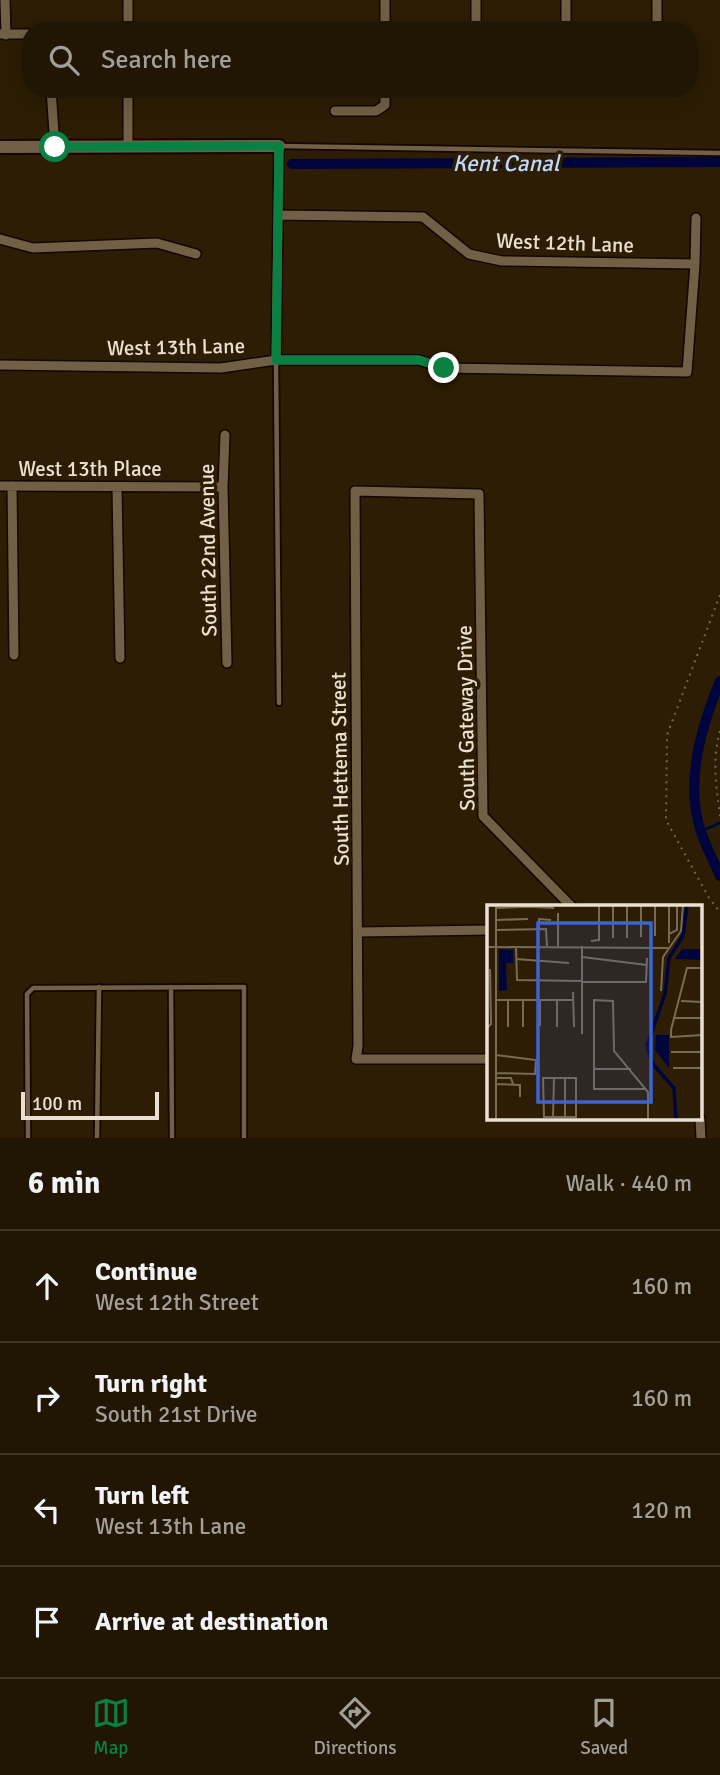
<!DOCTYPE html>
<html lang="en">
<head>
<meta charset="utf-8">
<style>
	body { margin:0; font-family:Signika,sans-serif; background:#291f0d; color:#f1f3f6 }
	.scale { position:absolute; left:21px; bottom:18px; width:138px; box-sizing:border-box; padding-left:7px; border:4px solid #eadfd0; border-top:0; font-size:19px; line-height:24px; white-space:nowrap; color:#eadfd0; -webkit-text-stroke:5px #2c1d04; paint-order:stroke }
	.stop { position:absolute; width:21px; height:21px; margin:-16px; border:5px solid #0b8043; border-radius:50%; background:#fff }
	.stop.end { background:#0b8043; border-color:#fff; box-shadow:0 2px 7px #0008 }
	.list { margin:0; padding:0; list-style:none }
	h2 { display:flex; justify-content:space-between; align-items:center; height:91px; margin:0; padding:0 28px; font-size:30px }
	h2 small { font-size:23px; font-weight:400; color:#a29f9a }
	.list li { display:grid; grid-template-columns:46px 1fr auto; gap:21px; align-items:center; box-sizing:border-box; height:112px; padding:0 28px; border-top:2px solid #3e3525 }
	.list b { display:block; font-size:26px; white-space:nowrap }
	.list p { margin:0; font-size:23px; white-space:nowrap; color:#a29f9a }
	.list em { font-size:23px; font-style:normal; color:#a29f9a }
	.icon { flex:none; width:38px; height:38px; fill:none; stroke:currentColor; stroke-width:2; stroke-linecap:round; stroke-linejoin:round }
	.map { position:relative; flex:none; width:720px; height:1138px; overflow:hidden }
	.search { position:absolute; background:#211603; box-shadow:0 7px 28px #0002; left:21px; right:21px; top:21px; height:77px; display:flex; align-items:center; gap:18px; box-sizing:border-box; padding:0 24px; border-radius:28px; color:#a29f9a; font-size:26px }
	.sheet { height:539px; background:#211603 }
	nav { display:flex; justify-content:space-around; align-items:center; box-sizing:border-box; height:98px; border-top:2px solid #3e3525; background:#211603; font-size:19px; color:#a29f9a }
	nav a { display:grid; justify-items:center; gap:4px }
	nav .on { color:#0b8043 }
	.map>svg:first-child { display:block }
</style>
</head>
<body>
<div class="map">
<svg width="720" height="1138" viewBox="0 0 720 1138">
	<rect width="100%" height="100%" fill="#2c1d04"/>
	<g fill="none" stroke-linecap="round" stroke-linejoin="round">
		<path stroke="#00043d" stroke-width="2.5" d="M701 831 720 823"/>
		<path stroke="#00043d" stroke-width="10" d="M292 164 720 162
			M720 681C702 725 686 777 699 825 703 842 713 859 720 876"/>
		<defs>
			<path id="lane" d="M280 146 720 153
				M276 361 279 703
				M171 987 172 1138
				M28 1138 27 994 33 988 244 987V1138
				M97 1138 99 987"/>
			<path id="street" d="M5 0 6 35
				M566 0V30
				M657 0V30
				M128 30V0
				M385 30V0
				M476 30V0
				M0 34H30
				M51 89 55 147
				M566 89V92
				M476 91V89
				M335 111H376L385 105V89
				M128 146V89
				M278 215 423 217 469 254 502 261 695 264
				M0 239 33 248 157 243 196 254
				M276 360 279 146
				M0 365 221 368 276 360H419L444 368 687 372 695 264 696 218
				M225 435 223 487 227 663
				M0 486 223 487
				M12 486 14 655
				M117 487 120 658
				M359 932 489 930
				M489 1059H356L358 1046 355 491 479 494 483 816 572 907
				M700 1119 701 1138"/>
			<path id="secondary" d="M0 147 279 146"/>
		</defs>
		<use href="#lane" stroke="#140600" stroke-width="8"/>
		<use href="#street" stroke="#140600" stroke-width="12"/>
		<use href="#secondary" stroke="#140600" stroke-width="16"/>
		<path stroke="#736651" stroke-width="2" stroke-dasharray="2 5" stroke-linecap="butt" d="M720 595 667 735 666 820 709 898 720 912
			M720 731C712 761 716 785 720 816"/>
		<use href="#lane" stroke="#726046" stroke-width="4.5"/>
		<use href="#street" stroke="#726046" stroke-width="9"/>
		<use href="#secondary" stroke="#726046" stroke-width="12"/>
	</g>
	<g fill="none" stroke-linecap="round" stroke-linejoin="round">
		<path stroke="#0b8043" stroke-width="9" d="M55 147 279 146 276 360H419L444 368"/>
	</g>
	<g text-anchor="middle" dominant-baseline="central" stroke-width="7" stroke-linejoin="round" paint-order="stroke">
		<g font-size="21" fill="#eadfd0" stroke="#2c1d04">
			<text transform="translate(565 243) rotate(2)">West 12th Lane</text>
			<text transform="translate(176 347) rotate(-1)">West 13th Lane</text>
			<text x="90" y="469">West 13th Place</text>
			<text transform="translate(208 550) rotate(-91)">South 22nd Avenue</text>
			<text transform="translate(466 718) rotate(-91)">South Gateway Drive</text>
			<text transform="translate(340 769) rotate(-91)">South Hettema Street</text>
		</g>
		<g font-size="23" font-style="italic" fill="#c1d7fb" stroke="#2c1d04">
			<text x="506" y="163">Kent Canal</text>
		</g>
	</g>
	<g transform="translate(487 905)">
		<rect width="215" height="215" fill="#2c1d04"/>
		<path d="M12 44 26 45V58H19L20 85 12 86ZM195 44H215V55L188 54ZM169 130H182V163L168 145Z" fill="#00043d"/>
		<path fill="none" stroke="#00043d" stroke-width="3.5" d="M189 215 187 183 165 158 160 140 178 89 182 53 196 31 200 0"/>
		<path fill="none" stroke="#786b56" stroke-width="2" d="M9 0V215M140 0V33M154 0V32M168 0V31M182 0V38M9 3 65 1 66 3 46 2M9 15 41 14M52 24V14L64 15M9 25 59 24 60 41M182 29 190 25V0M126 33V0M104 36 112 35V0M71 41V8M95 41V129M0 42 181 43M29 42 30 75 159 77 160 53M95 52 160 60M29 54 82 58M216 63H200L184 125V132L216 130M174 86 176 52 194 26 196 0M86 87 87 122M9 95H86M36 95V122M53 95V121M70 95V122M194 96 216 97M188 113H216M21 122V95M0 123 4 119 3 64M184 147H216M9 150 49 155 48 169 9 168M186 163H216M107 164H144M9 173H24L26 179M56 173H89V212H57ZM78 173V212M9 179 33 180V192M159 184H107V95L126 96 127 146 161 187V215M66 212 67 173"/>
		<path fill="#3c64d7" fill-opacity="0.15" stroke="#3c64d7" stroke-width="3.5" d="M51 18H164V197H51Z"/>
		<rect width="215" height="215" fill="none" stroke="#eadfd0" stroke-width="3.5"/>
	</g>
</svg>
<div class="scale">100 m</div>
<div class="stop" style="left:55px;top:147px"></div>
<div class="stop end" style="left:444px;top:368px"></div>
<div class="search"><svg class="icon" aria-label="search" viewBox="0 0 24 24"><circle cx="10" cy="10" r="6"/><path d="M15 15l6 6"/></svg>Search here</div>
</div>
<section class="sheet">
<h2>6 min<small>Walk · 440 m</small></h2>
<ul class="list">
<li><svg class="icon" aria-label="ahead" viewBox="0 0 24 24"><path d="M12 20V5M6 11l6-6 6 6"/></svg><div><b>Continue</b><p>West 12th Street</p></div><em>160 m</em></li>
<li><svg class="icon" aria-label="right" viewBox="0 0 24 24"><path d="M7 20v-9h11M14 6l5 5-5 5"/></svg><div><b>Turn right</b><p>South 21st Drive</p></div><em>160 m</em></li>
<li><svg class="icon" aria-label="left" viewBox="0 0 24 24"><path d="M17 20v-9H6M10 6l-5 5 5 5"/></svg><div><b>Turn left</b><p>West 13th Lane</p></div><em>120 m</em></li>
<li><svg class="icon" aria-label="arrive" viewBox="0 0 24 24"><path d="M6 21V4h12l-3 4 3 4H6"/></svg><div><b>Arrive at destination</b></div></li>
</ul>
</section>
<nav>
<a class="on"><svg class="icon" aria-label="map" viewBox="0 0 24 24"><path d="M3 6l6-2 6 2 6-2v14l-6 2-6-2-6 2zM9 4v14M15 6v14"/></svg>Map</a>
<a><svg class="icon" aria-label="directions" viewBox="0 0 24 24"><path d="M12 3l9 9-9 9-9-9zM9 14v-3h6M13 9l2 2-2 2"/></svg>Directions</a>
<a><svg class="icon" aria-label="saved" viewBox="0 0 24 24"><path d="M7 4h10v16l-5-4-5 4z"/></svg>Saved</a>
</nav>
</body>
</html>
